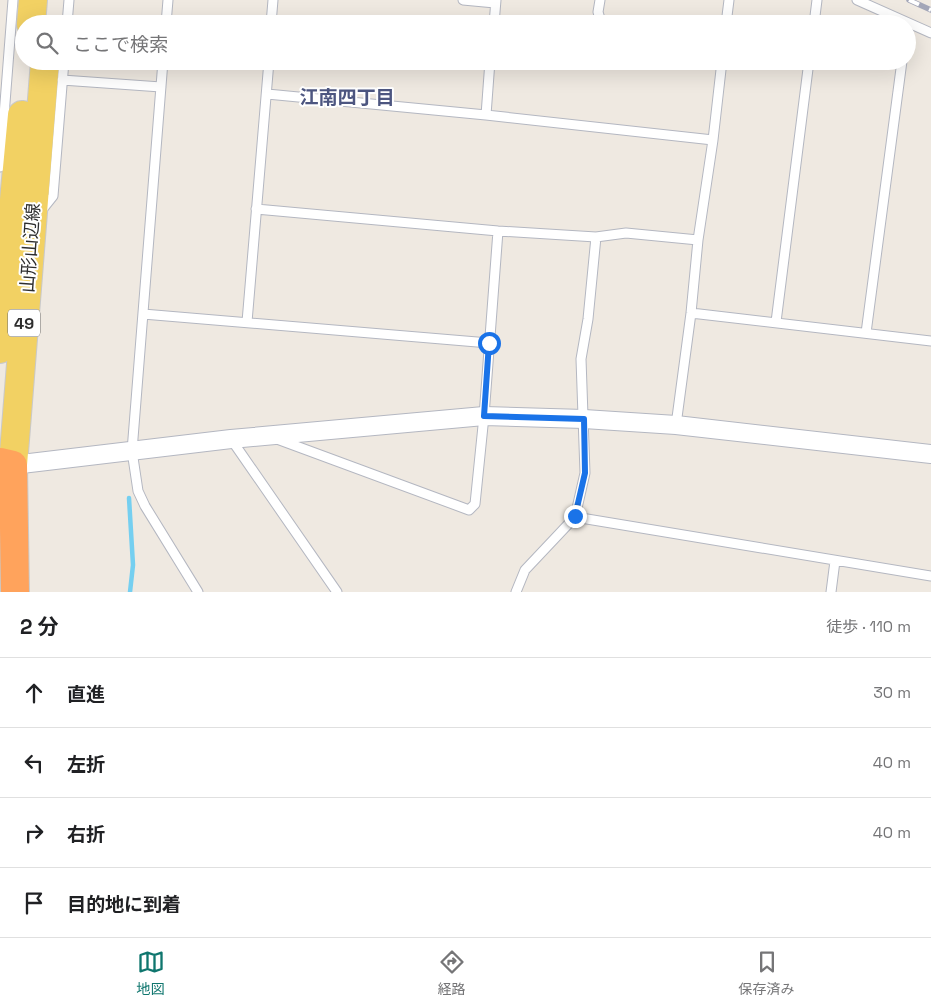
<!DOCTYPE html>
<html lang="ja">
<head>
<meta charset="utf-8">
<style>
	body { margin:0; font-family:"Space Grotesk","Noto Sans JP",sans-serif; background:#f6f6f6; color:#202124 }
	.stop { position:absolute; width:15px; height:15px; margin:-11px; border:4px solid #1a73e8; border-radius:50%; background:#fff }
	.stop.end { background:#1a73e8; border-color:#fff; box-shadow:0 1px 5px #0008 }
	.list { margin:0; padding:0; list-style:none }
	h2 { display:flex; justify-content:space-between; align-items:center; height:65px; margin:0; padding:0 20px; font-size:21px }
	h2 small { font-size:16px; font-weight:400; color:#757577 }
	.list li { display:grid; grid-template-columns:32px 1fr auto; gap:15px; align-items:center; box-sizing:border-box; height:70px; padding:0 20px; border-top:1px solid #e0e0e0 }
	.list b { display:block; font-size:19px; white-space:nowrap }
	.list em { font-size:16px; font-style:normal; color:#757577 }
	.icon { flex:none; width:28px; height:28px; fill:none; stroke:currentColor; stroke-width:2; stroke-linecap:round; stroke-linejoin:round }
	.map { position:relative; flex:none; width:931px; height:592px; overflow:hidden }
	.search { position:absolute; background:#fff; box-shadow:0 5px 20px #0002; left:15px; right:15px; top:15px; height:55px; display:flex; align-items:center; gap:12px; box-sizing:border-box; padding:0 18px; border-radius:28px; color:#757577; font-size:19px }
	.sheet { height:345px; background:#fff }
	nav { display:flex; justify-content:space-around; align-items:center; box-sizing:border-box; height:70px; border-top:1px solid #e0e0e0; background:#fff; font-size:14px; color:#757577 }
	nav a { display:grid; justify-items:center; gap:2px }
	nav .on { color:#0f766e }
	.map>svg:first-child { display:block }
</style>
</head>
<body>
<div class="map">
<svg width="931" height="592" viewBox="0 0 931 592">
	<rect width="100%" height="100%" fill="#efe9e1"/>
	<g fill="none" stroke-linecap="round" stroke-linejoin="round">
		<path stroke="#75cff0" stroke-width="4.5" d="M129 498 133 565 130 592"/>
		<defs>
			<path id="lane" d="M463 0 495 3
				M600 0 598 12 601 22 617 24
				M857 0 931 33
				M67 24 69 0
				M166 24 168 0
				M271 24 273 0
				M494 24 496 0
				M726 24 729 0
				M814 24 817 0
				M163 61 132 451 138 491 145 506 198 592
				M62 80 161 87
				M267 94 486 115 713 140
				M486 115 490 61
				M0 167 13 0
				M256 209 498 231 596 237 626 233 698 240
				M41 211 53 196 64 61
				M596 237 588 319 581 359 585 473 575 517 931 576
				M691 313 931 341
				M143 314 489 343
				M247 322 269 61
				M776 322 809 61
				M866 333 902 61
				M676 425 691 313 698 240 713 140 722 61
				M231 439 337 592
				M277 439 469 510 475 504 484 416 498 231
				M516 592 525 570 575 517
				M831 592 835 561"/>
			<path id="street" d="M13 465 231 439 484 416 584 419 676 425 931 454"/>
			<path id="primary" d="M31 24 33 0
				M0 349 22 115
				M13 465 45 61"/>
			<path id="highway" d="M0 462 13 465 15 592"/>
		</defs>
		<use href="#lane" stroke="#b4b7c1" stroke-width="11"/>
		<use href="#street" stroke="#b4b7c1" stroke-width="20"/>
		<use href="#primary" stroke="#c9c9c9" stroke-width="30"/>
		<use href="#highway" stroke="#c9c9c9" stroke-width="30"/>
		<use href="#lane" stroke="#fff" stroke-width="9"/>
		<use href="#street" stroke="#fff" stroke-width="18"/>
		<use href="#primary" stroke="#f2d163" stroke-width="28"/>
		<use href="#highway" stroke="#ffa35c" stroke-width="28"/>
		<defs>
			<path id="rail" d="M909 0 931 10"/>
		</defs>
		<use href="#rail" stroke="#a3a6b8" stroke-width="5.5"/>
		<use href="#rail" stroke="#fff" stroke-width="4" stroke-dasharray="11" stroke-linecap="butt"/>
	</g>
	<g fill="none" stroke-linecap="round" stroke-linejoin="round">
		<path stroke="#1a73e8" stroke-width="6" d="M489 343 484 416 584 419 585 473 575 516"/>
	</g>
	<g text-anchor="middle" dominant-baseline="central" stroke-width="4" stroke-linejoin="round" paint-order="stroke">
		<rect fill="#fff" stroke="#6d6d6d" stroke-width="1" x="8" y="309.5" width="32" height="27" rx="4"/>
		<g font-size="16" font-weight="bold" fill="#2e2e2e">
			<text x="24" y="323">49</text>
		</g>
		<g font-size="18" fill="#2e2e2e" stroke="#fff">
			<text transform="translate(30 248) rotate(-86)">山形山辺線</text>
		</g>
		<g font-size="19" font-weight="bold" fill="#4d5680" stroke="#fff">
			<text x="347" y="97">江南四丁目</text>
		</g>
	</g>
</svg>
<div class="stop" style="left:489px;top:343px"></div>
<div class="stop end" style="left:575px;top:516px"></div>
<div class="search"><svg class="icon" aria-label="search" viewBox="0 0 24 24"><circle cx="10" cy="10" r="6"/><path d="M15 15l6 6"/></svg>ここで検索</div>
</div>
<section class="sheet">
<h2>2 分<small>徒歩 · 110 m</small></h2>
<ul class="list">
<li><svg class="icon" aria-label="ahead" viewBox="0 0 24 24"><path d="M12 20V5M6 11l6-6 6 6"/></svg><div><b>直進</b></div><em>30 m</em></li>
<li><svg class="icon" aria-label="left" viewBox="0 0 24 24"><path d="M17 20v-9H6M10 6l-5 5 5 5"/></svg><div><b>左折</b></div><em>40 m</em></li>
<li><svg class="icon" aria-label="right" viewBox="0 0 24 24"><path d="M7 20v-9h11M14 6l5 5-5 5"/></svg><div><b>右折</b></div><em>40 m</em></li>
<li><svg class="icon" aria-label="arrive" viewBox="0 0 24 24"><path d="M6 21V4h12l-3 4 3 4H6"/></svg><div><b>目的地に到着</b></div></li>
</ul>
</section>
<nav>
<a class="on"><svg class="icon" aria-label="map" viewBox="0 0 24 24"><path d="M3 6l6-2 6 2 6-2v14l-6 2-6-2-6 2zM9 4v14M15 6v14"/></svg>地図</a>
<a><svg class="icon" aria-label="directions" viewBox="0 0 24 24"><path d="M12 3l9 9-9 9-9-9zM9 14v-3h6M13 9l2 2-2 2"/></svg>経路</a>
<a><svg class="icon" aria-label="saved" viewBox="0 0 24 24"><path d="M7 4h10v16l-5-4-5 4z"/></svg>保存済み</a>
</nav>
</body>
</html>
